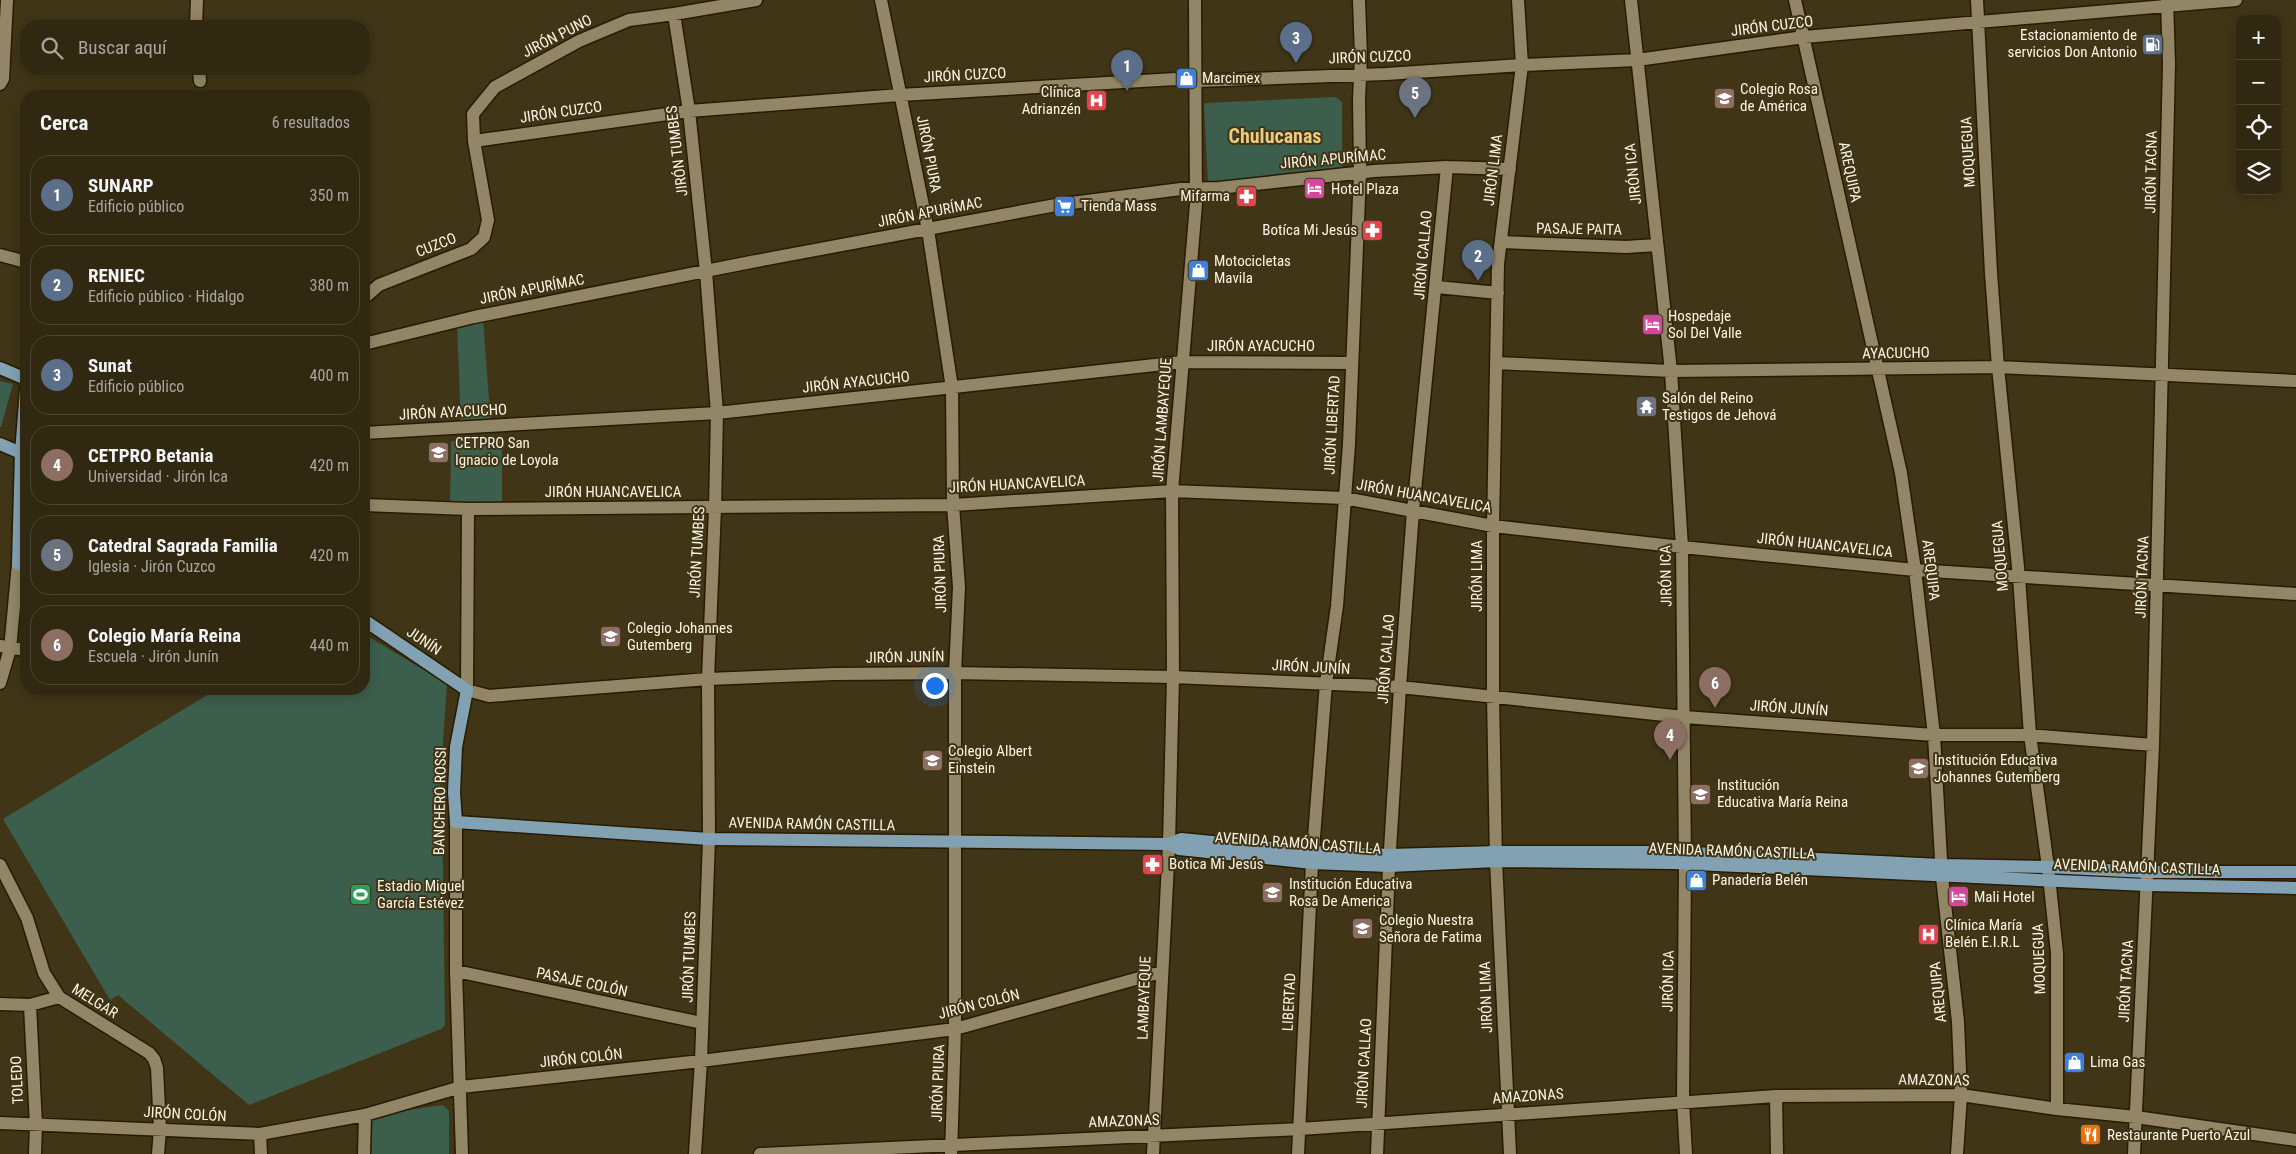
<!DOCTYPE html>
<html lang="es">
<head>
<meta charset="utf-8">
<style>
	body { margin:0; font-family:"Roboto Condensed",sans-serif; background:#3c341f; color:#f1f3f6 }
	.controls { position:absolute; right:15px; top:15px; display:grid; overflow:hidden; border-radius:10px; box-shadow:0 2px 12px #0003 }
	.controls button { width:45px; height:45px; display:grid; place-items:center; padding:0; border:0; border-bottom:1px solid #4b4431; background:#302811; color:#f1f3f6; font:25px sans-serif }
	.you { position:absolute; left:934px; top:685px; width:18px; height:18px; margin:-12px; border:4px solid #fff; border-radius:50%; background:#1a73e8; box-shadow:0 0 0 8px #1a73e833 }
	.badge { display:grid; place-items:center; width:32px; height:32px; border-radius:50%; background:#dfb034; color:#fff; font-size:16px; font-weight:700 }
	.pin { position:absolute; translate:-50% -41px; filter:drop-shadow(0 1px 2px #0008) }
	.pin::after { content:''; position:absolute; top:26px; width:18px; height:15px; background:inherit; clip-path:polygon(0 0,100% 0,50% 100%) }
	.list { margin:0; padding:0; list-style:none }
	h2 { display:flex; justify-content:space-between; align-items:center; height:65px; margin:0; padding:0 20px; font-size:21px }
	h2 small { font-size:16px; font-weight:400; color:#a8a69f }
	.list li { display:grid; grid-template-columns:32px 1fr auto; gap:15px; align-items:center; box-sizing:border-box; height:80px; margin:0 10px 10px; padding:0 10px; border:1px solid #4b4431; border-radius:20px }
	.list b { display:block; font-size:19px; white-space:nowrap }
	.list p { margin:0; font-size:16px; white-space:nowrap; color:#a8a69f }
	.list em { font-size:16px; font-style:normal; color:#a8a69f }
	.icon { flex:none; width:28px; height:28px; fill:none; stroke:currentColor; stroke-width:2; stroke-linecap:round; stroke-linejoin:round }
	.map { position:relative; flex:none; width:2296px; height:1154px; overflow:hidden }
	.search { position:absolute; background:#302811; box-shadow:0 2px 12px #0003; left:20px; top:20px; width:350px; height:55px; display:flex; align-items:center; gap:12px; box-sizing:border-box; padding:0 18px; border-radius:20px; color:#a8a69f; font-size:19px }
	.panel { position:absolute; background:#302811; box-shadow:0 2px 12px #0003; left:20px; top:90px; width:350px; height:605px; border-radius:20px }
	.map>svg:first-child { display:block }
</style>
</head>
<body>
<div class="map">
<svg width="2296" height="1154" viewBox="0 0 2296 1154">
	<rect width="100%" height="100%" fill="#403517"/>
	<path fill="#3c5e4d" d="M1336 97 1342 102V172L1208 183 1204 106 1205 103Z
		M483 319 491 426 461 428 457 322Z
		M0 381 13 384 1 427H0Z
		M502 439V505L450 503 451 441Z
		M364 634 447 684 440 784 445 793 442 796 445 1025 441 1029 249 1105 118 995 110 1000 3 819 217 689H364Z
		M443 1105 449 1111V1154H368L371 1115Z"/>
	<g fill="none" stroke-linecap="round" stroke-linejoin="round">
		<defs>
			<path id="minor" d="M881 0 928 230 952 388 953 505 959 587 955 673V1029L951 1154
				M1631 0 1671 371 1682 547 1685 864 1683 1101 1686 1154
				M1795 0 1901 473 1915 570 1934 735 1942 877 1958 1022 1961 1095 1957 1154
				M1977 0 1991 273 1998 367 2019 577 2030 735 2048 867 2057 953V1109
				M674 14 689 111 706 272 717 413 715 508 708 679 709 839 701 1061 695 1154
				M196 26 197 0
				M199 69 200 81
				M0 84 3 79 7 0
				M474 141 689 111 900 95 1176 79 1196 81 1386 74 1522 65 1637 60 1804 37 2236 0
				M1501 242 1626 247 1657 245
				M0 255 26 262
				M1437 287 1498 293
				M364 298 379 285 471 249 484 237 488 220 474 141 473 114 495 87 579 41 629 20 674 14 756 0
				M364 344 474 317 751 262 1056 205 1181 189 1219 188 1374 171 1447 167 1510 169
				M1496 363 1671 371 1998 367 2296 381
				M364 433 717 413 1182 362 1352 363
				M364 505 468 509 953 505 1172 491 1344 498 1493 526 1682 547 1915 570 2296 594
				M468 509 467 690 489 696 708 679 834 674 955 673 1173 677 1400 687 1684 717 1934 735H2030L2153 745
				M0 646 26 650
				M0 683 10 649 18 564
				M456 822V971L462 1154
				M0 865 27 918 44 973 59 997 149 1053 154 1059 157 1068 160 1129 158 1154
				M456 971 702 1023
				M0 1004 30 1005 59 997
				M30 1005 36 1125 35 1154
				M1776 1096 1777 1154
				M0 1123 260 1134 365 1115 461 1087 701 1061 955 1029 1161 972
				M260 1134 261 1154
				M364 1154 365 1115
				M760 1154 1300 1129 1776 1096 1961 1095 2057 1109 2136 1117 2296 1140
				M1153 1154 1169 844 1173 677 1172 491 1196 204 1195 0
				M1298 1154 1312 863 1326 683 1337 606 1349 444 1360 172 1359 100 1361 56 1359 0
				M1377 1154 1389 866 1400 687 1413 511 1447 167
				M1510 1154 1496 861 1493 696V526L1498 264 1522 65 1518 0
				M2134 1154 2153 745 2169 64 2167 0"/>
			<path id="major" d="M0 368 26 379
				M26 389 21 453 18 564 26 565
				M0 444 21 453
				M364 620 467 690 456 747 454 792 456 822 709 839 1169 844 1181 839 1314 852 1390 855 1497 852H1673L1941 865 2048 867 2148 872H2296
				M1169 844 1179 849 1312 863 1389 866 1496 861 1674 863 2147 885 2296 888"/>
		</defs>
		<use href="#minor" stroke="#271c00" stroke-width="15"/>
		<use href="#major" stroke="#271c00" stroke-width="15"/>
		<use href="#minor" stroke="#938666" stroke-width="12"/>
		<use href="#major" stroke="#82a2b3" stroke-width="12"/>
	</g>
	<defs>
		<symbol id="fuel-square" viewBox="-11 -11 22 22"><rect x="-9" y="-9" width="18" height="18" rx="4" fill="#5c6f8a" stroke="#403517"/><path d="M-5.5-6h7V0h2V4h1.3V-2.5L3-4.5l.8-.8L6-3V5H2.5V1h-1V6h-7ZM-4.2-4.7v3.2H.2V-4.7Z" fill="#fff"/></symbol>
		<symbol id="shop-square" viewBox="-11 -11 22 22"><rect x="-9" y="-9" width="18" height="18" rx="4" fill="#3f7fe0" stroke="#403517"/><path d="M-5-2.5h2.3a2.7 3.5 0 0 1 5.4 0H5L5.5 6h-11ZM-1.5-2.5h3a1.5 2.3 0 0 0-3 0Z" fill="#fff"/></symbol>
		<symbol id="school-square" viewBox="-11 -11 22 22"><rect x="-9" y="-9" width="18" height="18" rx="4" fill="#8d6e63" stroke="#403517"/><path d="M0-5L7-2L0 1L-7-2ZM-4 1L0 2.5L4 1V4Q0 6-4 4Z" fill="#fff"/></symbol>
		<symbol id="hospital-square" viewBox="-11 -11 22 22"><rect x="-9" y="-9" width="18" height="18" rx="4" fill="#e0444e" stroke="#403517"/><path d="M-5-5h3v3.5h4V-5h3V5h-3V1.5h-4V5h-3Z" fill="#fff"/></symbol>
		<symbol id="hotel-square" viewBox="-11 -11 22 22"><rect x="-9" y="-9" width="18" height="18" rx="4" fill="#d1479c" stroke="#403517"/><path d="M-6-4.5h1.5V1H6V5H4.5V3h-9V5H-6ZM-4 0a1.8 1.8 0 1 1 3.6 0ZM.5 0V-2.5h3Q6-2.5 6 0Z" fill="#fff"/></symbol>
		<symbol id="pharmacy-square" viewBox="-11 -11 22 22"><rect x="-9" y="-9" width="18" height="18" rx="4" fill="#e0444e" stroke="#403517"/><path d="M-2-6h4v4h4v4h-4v4h-4v-4h-4v-4h4Z" fill="#fff"/></symbol>
		<symbol id="supermarket-square" viewBox="-11 -11 22 22"><rect x="-9" y="-9" width="18" height="18" rx="4" fill="#3f7fe0" stroke="#403517"/><path d="M-6-5.5h2.5l.6 2H6L4.5 2H-2.5L-4.4-4H-6ZM-1.5 3.2a1.3 1.3 0 1 0 .1 0ZM3 3.2a1.3 1.3 0 1 0 .1 0Z" fill="#fff"/></symbol>
		<symbol id="temple-square" viewBox="-11 -11 22 22"><rect x="-9" y="-9" width="18" height="18" rx="4" fill="#6b7280" stroke="#403517"/><path d="M0-6L5-2H3V0L6.5 2.5H4V6H1.5V3h-3V6H-4V2.5H-6.5L-3 0V-2H-5Z" fill="#fff"/></symbol>
		<symbol id="university-square" viewBox="-11 -11 22 22"><rect x="-9" y="-9" width="18" height="18" rx="4" fill="#8d6e63" stroke="#403517"/><path d="M0-5L7-2L0 1L-7-2ZM-4 1L0 2.5L4 1V4Q0 6-4 4Z" fill="#fff"/></symbol>
		<symbol id="stadium-square" viewBox="-11 -11 22 22"><rect x="-9" y="-9" width="18" height="18" rx="4" fill="#2e9e5b" stroke="#403517"/><path d="M0-5a6.5 5 0 1 0 0 10a6.5 5 0 1 0 0-10ZM-3.5-1.8h7v3.6h-7Z" fill="#fff"/></symbol>
		<symbol id="restaurant-square" viewBox="-11 -11 22 22"><rect x="-9" y="-9" width="18" height="18" rx="4" fill="#e8710a" stroke="#403517"/><path d="M-5-6h1v4h1v-4h1v4h1v-4h1v5L-1.5 .5V6h-2V.5L-5-1ZM5-6V6H3V1.5H1.5Q1.5-4 5-6Z" fill="#fff"/></symbol>
	</defs>
	<g fill-rule="evenodd">
		<use href="#fuel-square" x="2140" y="32" width="25" height="25"/>
		<use href="#shop-square" x="1174" y="66" width="25" height="25"/>
		<use href="#school-square" x="1712" y="86" width="25" height="25"/>
		<use href="#hospital-square" x="1084" y="88" width="25" height="25"/>
		<use href="#hotel-square" x="1302" y="176" width="25" height="25"/>
		<use href="#pharmacy-square" x="1234" y="184" width="25" height="25"/>
		<use href="#supermarket-square" x="1052" y="194" width="25" height="25"/>
		<use href="#pharmacy-square" x="1360" y="218" width="25" height="25"/>
		<use href="#shop-square" x="1186" y="258" width="25" height="25"/>
		<use href="#hotel-square" x="1640" y="312" width="25" height="25"/>
		<use href="#temple-square" x="1634" y="394" width="25" height="25"/>
		<use href="#university-square" x="426" y="440" width="25" height="25"/>
		<use href="#school-square" x="598" y="624" width="25" height="25"/>
		<use href="#school-square" x="920" y="748" width="25" height="25"/>
		<use href="#school-square" x="1906" y="756" width="25" height="25"/>
		<use href="#school-square" x="1688" y="782" width="25" height="25"/>
		<use href="#pharmacy-square" x="1140" y="852" width="25" height="25"/>
		<use href="#shop-square" x="1684" y="868" width="25" height="25"/>
		<use href="#school-square" x="1260" y="880" width="25" height="25"/>
		<use href="#stadium-square" x="348" y="882" width="25" height="25"/>
		<use href="#hotel-square" x="1946" y="884" width="25" height="25"/>
		<use href="#school-square" x="1350" y="916" width="25" height="25"/>
		<use href="#hospital-square" x="1916" y="922" width="25" height="25"/>
		<use href="#shop-square" x="2062" y="1050" width="25" height="25"/>
		<use href="#restaurant-square" x="2078" y="1122" width="25" height="25"/>
	</g>
	<g text-anchor="middle" dominant-baseline="central" stroke-width="4" stroke-linejoin="round" paint-order="stroke">
		<g font-size="15" fill="#fbf4e3" stroke="#403517">
			<text transform="translate(1772 26) rotate(-7)">JIRÓN CUZCO</text>
			<text transform="translate(557 36) rotate(-27)">JIRÓN PUNO</text>
			<text transform="translate(1370 57) rotate(-2)">JIRÓN CUZCO</text>
			<text transform="translate(965 75) rotate(-3)">JIRÓN CUZCO</text>
			<text transform="translate(561 112) rotate(-8)">JIRÓN CUZCO</text>
			<text transform="translate(677 151) rotate(-97)">JIRÓN TUMBES</text>
			<text transform="translate(1968 152) rotate(-93)">MOQUEGUA</text>
			<text transform="translate(929 154) rotate(79)">JIRÓN PIURA</text>
			<text transform="translate(1333 159) rotate(-5)">JIRÓN APURÍMAC</text>
			<text transform="translate(1493 170) rotate(-83)">JIRÓN LIMA</text>
			<text transform="translate(1850 172) rotate(78)">AREQUIPA</text>
			<text transform="translate(2151 172) rotate(-89)">JIRÓN TACNA</text>
			<text transform="translate(1633 174) rotate(-96)">JIRÓN ICA</text>
			<text transform="translate(930 212) rotate(-11)">JIRÓN APURÍMAC</text>
			<text transform="translate(1579 229) rotate(1)">PASAJE PAITA</text>
			<text transform="translate(436 245) rotate(-21)">CUZCO</text>
			<text transform="translate(1423 255) rotate(-85)">JIRÓN CALLAO</text>
			<text transform="translate(532 289) rotate(-11)">JIRÓN APURÍMAC</text>
			<text x="1261" y="346">JIRÓN AYACUCHO</text>
			<text transform="translate(1896 353) rotate(-1)">AYACUCHO</text>
			<text transform="translate(856 382) rotate(-6)">JIRÓN AYACUCHO</text>
			<text transform="translate(453 412) rotate(-3)">JIRÓN AYACUCHO</text>
			<text transform="translate(1162 420) rotate(-86)">JIRÓN LAMBAYEQUE</text>
			<text transform="translate(1332 425) rotate(-87)">JIRÓN LIBERTAD</text>
			<text transform="translate(1017 484) rotate(-3)">JIRÓN HUANCAVELICA</text>
			<text x="613" y="492">JIRÓN HUANCAVELICA</text>
			<text transform="translate(1424 496) rotate(10)">JIRÓN HUANCAVELICA</text>
			<text transform="translate(1825 545) rotate(6)">JIRÓN HUANCAVELICA</text>
			<text transform="translate(697 552) rotate(-87)">JIRÓN TUMBES</text>
			<text transform="translate(2000 556) rotate(-95)">MOQUEGUA</text>
			<text transform="translate(1931 570) rotate(83)">AREQUIPA</text>
			<text transform="translate(940 574) rotate(-92)">JIRÓN PIURA</text>
			<text transform="translate(1477 576) rotate(-90)">JIRÓN LIMA</text>
			<text transform="translate(1666 576) rotate(-91)">JIRÓN ICA</text>
			<text transform="translate(2142 577) rotate(-88)">JIRÓN TACNA</text>
			<text transform="translate(424 641) rotate(34)">JUNÍN</text>
			<text transform="translate(905 657) rotate(-1)">JIRÓN JUNÍN</text>
			<text transform="translate(1386 659) rotate(-86)">JIRÓN CALLAO</text>
			<text transform="translate(1311 667) rotate(3)">JIRÓN JUNÍN</text>
			<text transform="translate(1789 708) rotate(4)">JIRÓN JUNÍN</text>
			<text transform="translate(440 801) rotate(-89)">BANCHERO ROSSI</text>
			<text transform="translate(812 824) rotate(1)">AVENIDA RAMÓN CASTILLA</text>
			<text transform="translate(1298 843) rotate(4)">AVENIDA RAMÓN CASTILLA</text>
			<text transform="translate(1732 851) rotate(2)">AVENIDA RAMÓN CASTILLA</text>
			<text transform="translate(2137 867) rotate(2)">AVENIDA RAMÓN CASTILLA</text>
			<text transform="translate(689 957) rotate(-88)">JIRÓN TUMBES</text>
			<text transform="translate(2039 959) rotate(-92)">MOQUEGUA</text>
			<text transform="translate(1668 981) rotate(-89)">JIRÓN ICA</text>
			<text transform="translate(2126 981) rotate(-87)">JIRÓN TACNA</text>
			<text transform="translate(582 982) rotate(12)">PASAJE COLÓN</text>
			<text transform="translate(1938 992) rotate(-96)">AREQUIPA</text>
			<text transform="translate(1486 997) rotate(-92)">JIRÓN LIMA</text>
			<text transform="translate(1144 998) rotate(-88)">LAMBAYEQUE</text>
			<text transform="translate(95 1001) rotate(32)">MELGAR</text>
			<text transform="translate(1289 1002) rotate(-87)">LIBERTAD</text>
			<text transform="translate(979 1004) rotate(-14)">JIRÓN COLÓN</text>
			<text transform="translate(581 1058) rotate(-6)">JIRÓN COLÓN</text>
			<text transform="translate(1364 1063) rotate(-87)">JIRÓN CALLAO</text>
			<text transform="translate(17 1080) rotate(-93)">TOLEDO</text>
			<text transform="translate(1934 1080) rotate(1)">AMAZONAS</text>
			<text transform="translate(938 1083) rotate(-88)">JIRÓN PIURA</text>
			<text transform="translate(1528 1096) rotate(-4)">AMAZONAS</text>
			<text transform="translate(185 1114) rotate(3)">JIRÓN COLÓN</text>
			<text transform="translate(1124 1121) rotate(-2)">AMAZONAS</text>
		</g>
		<g font-size="15" fill="#fbf4e3" stroke="#403517" text-anchor="start">
			<text x="2137" y="35" text-anchor="end">Estacionamiento de<tspan x="2137" dy="17">servicios Don Antonio</tspan></text>
			<text x="1202" y="78">Marcimex</text>
			<text x="1740" y="89">Colegio Rosa<tspan x="1740" dy="17">de América</tspan></text>
			<text x="1081" y="92" text-anchor="end">Clínica<tspan x="1081" dy="17">Adrianzén</tspan></text>
			<text x="1331" y="189">Hotel Plaza</text>
			<text x="1230" y="196" text-anchor="end">Mifarma</text>
			<text x="1081" y="206">Tienda Mass</text>
			<text x="1357" y="230" text-anchor="end">Botíca Mi Jesús</text>
			<text x="1214" y="261">Motocicletas<tspan x="1214" dy="17">Mavila</tspan></text>
			<text x="1668" y="316">Hospedaje<tspan x="1668" dy="17">Sol Del Valle</tspan></text>
			<text x="1662" y="398">Salón del Reino<tspan x="1662" dy="17">Testigos de Jehová</tspan></text>
			<text x="455" y="443">CETPRO San<tspan x="455" dy="17">Ignacio de Loyola</tspan></text>
			<text x="627" y="628">Colegio Johannes<tspan x="627" dy="17">Gutemberg</tspan></text>
			<text x="948" y="751">Colegio Albert<tspan x="948" dy="17">Einstein</tspan></text>
			<text x="1934" y="760">Institución Educativa<tspan x="1934" dy="17">Johannes Gutemberg</tspan></text>
			<text x="1717" y="785">Institución<tspan x="1717" dy="17">Educativa María Reina</tspan></text>
			<text x="1169" y="864">Botica Mi Jesús</text>
			<text x="1712" y="880">Panadería Belén</text>
			<text x="1289" y="884">Institución Educativa<tspan x="1289" dy="17">Rosa De America</tspan></text>
			<text x="377" y="886">Estadio Miguel<tspan x="377" dy="17">García Estévez</tspan></text>
			<text x="1974" y="897">Mali Hotel</text>
			<text x="1379" y="920">Colegio Nuestra<tspan x="1379" dy="17">Señora de Fatima</tspan></text>
			<text x="1945" y="925">Clínica María<tspan x="1945" dy="17">Belén E.I.R.L</tspan></text>
			<text x="2090" y="1062">Lima Gas</text>
			<text x="2107" y="1135">Restaurante Puerto Azul</text>
		</g>
		<g font-size="20" font-weight="bold" fill="#eccb81" stroke="#403517">
			<text x="1275" y="136">Chulucanas</text>
		</g>
	</g>
</svg>
<div class="controls">
<button>+</button>
<button>−</button>
<button><svg class="icon" aria-label="locate" viewBox="0 0 24 24"><circle cx="12" cy="12" r="6"/><path d="M12 2v4M12 18v4M2 12h4M18 12h4"/></svg></button>
<button><svg class="icon" aria-label="layers" viewBox="0 0 24 24"><path d="M12 4l9 5-9 5-9-5zM3 14l9 5 9-5"/></svg></button>
</div>
<div class="you"></div>
<div class="pin badge" style="left:1127px;top:91px;background:#5c6f8a">1</div>
<div class="pin badge" style="left:1478px;top:281px;background:#5c6f8a">2</div>
<div class="pin badge" style="left:1296px;top:63px;background:#5c6f8a">3</div>
<div class="pin badge" style="left:1670px;top:760px;background:#8d6e63">4</div>
<div class="pin badge" style="left:1415px;top:118px;background:#6b7280">5</div>
<div class="pin badge" style="left:1715px;top:708px;background:#8d6e63">6</div>
<div class="search"><svg class="icon" aria-label="search" viewBox="0 0 24 24"><circle cx="10" cy="10" r="6"/><path d="M15 15l6 6"/></svg>Buscar aquí</div>
<section class="panel">
<h2>Cerca<small>6 resultados</small></h2>
<ul class="list">
<li><span class="badge" style="background:#5c6f8a">1</span><div><b>SUNARP</b><p>Edificio público</p></div><em>350 m</em></li>
<li><span class="badge" style="background:#5c6f8a">2</span><div><b>RENIEC</b><p>Edificio público · Hidalgo</p></div><em>380 m</em></li>
<li><span class="badge" style="background:#5c6f8a">3</span><div><b>Sunat</b><p>Edificio público</p></div><em>400 m</em></li>
<li><span class="badge" style="background:#8d6e63">4</span><div><b>CETPRO Betania</b><p>Universidad · Jirón Ica</p></div><em>420 m</em></li>
<li><span class="badge" style="background:#6b7280">5</span><div><b>Catedral Sagrada Familia</b><p>Iglesia · Jirón Cuzco</p></div><em>420 m</em></li>
<li><span class="badge" style="background:#8d6e63">6</span><div><b>Colegio María Reina</b><p>Escuela · Jirón Junín</p></div><em>440 m</em></li>
</ul>
</section>
</div>
</body>
</html>
